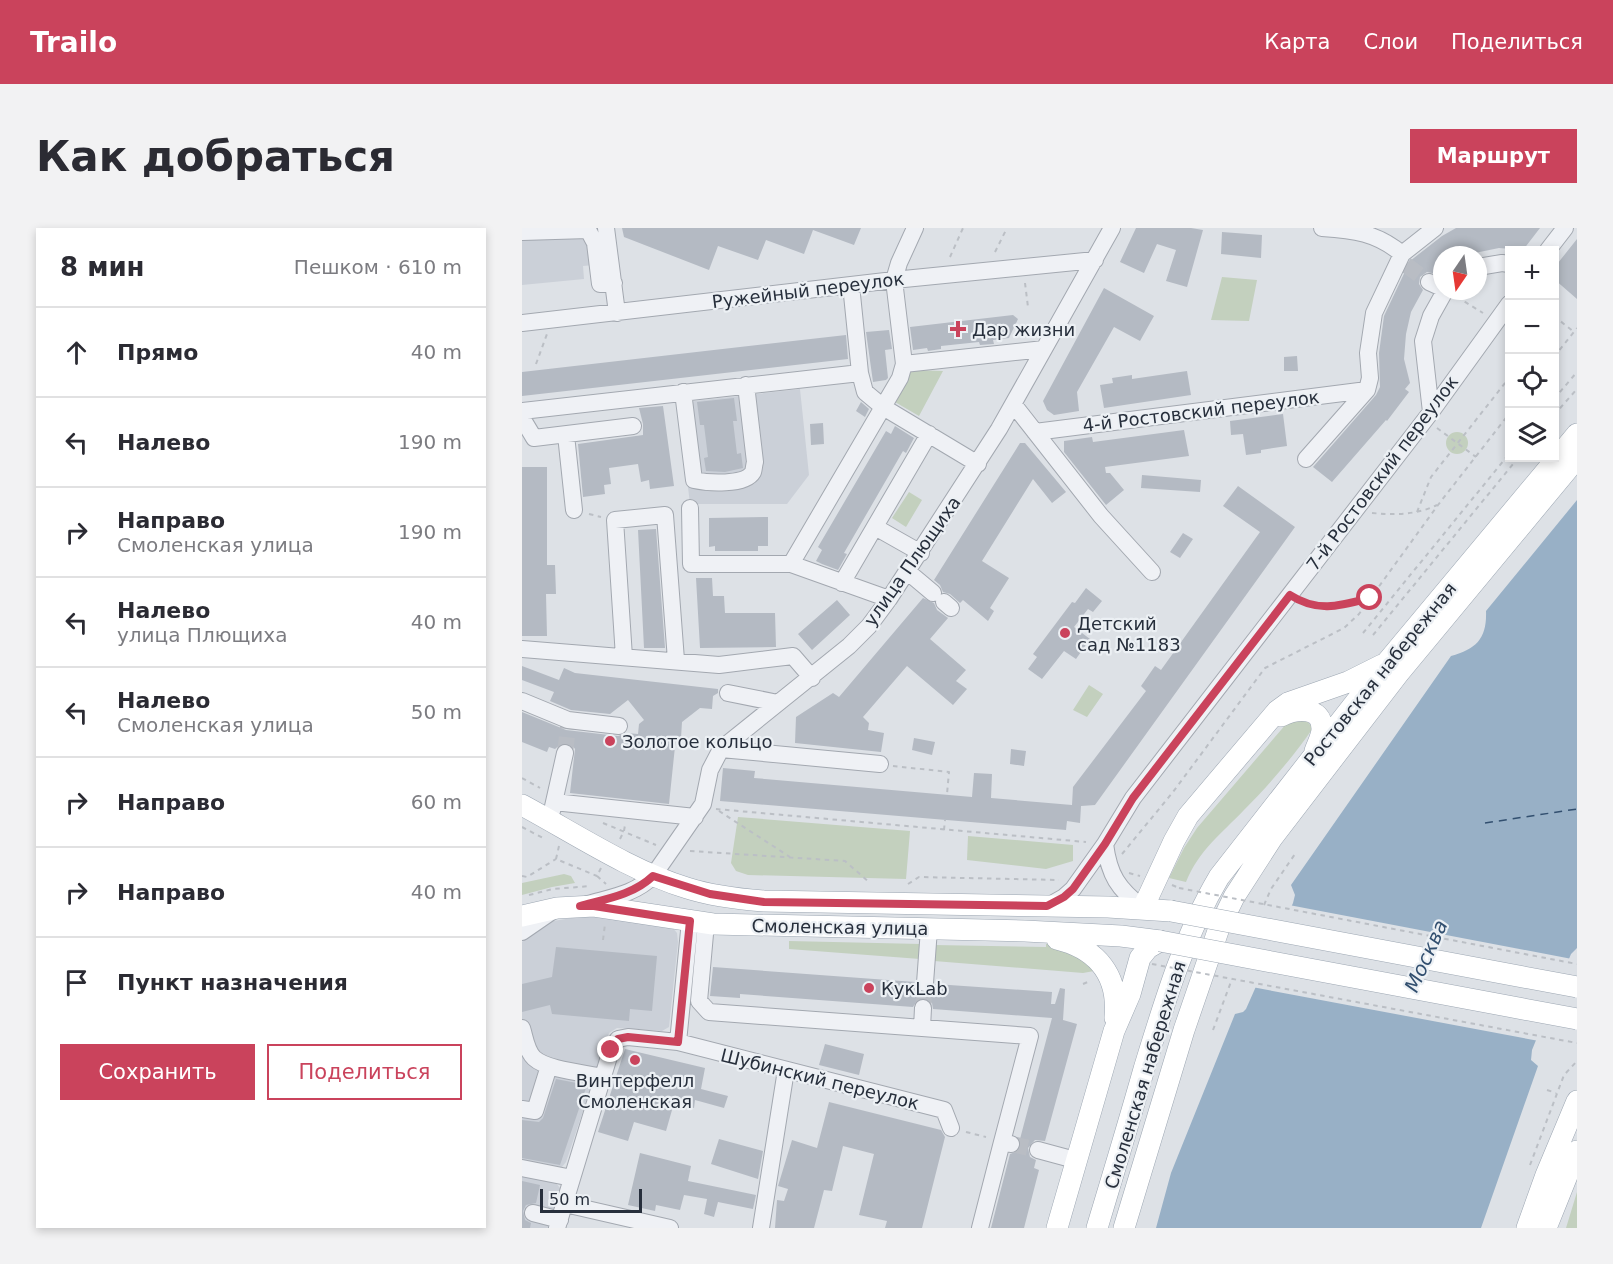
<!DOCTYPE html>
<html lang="ru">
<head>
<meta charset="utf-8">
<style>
	body { margin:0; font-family:"DejaVu Sans",sans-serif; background:#f2f2f3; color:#2b2b33 }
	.controls { position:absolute; right:18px; top:18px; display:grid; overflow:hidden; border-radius:0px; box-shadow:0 3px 9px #0003 }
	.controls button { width:54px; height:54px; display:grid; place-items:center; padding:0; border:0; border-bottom:2px solid #e1e1e2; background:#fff; color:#2b2b33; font:30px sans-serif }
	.compass { position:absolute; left:911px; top:18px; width:54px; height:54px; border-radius:50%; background:#fff; box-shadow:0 3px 9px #0003; rotate:193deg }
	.scale { position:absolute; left:18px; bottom:15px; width:102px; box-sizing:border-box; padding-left:6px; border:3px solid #272f3c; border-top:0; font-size:16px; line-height:21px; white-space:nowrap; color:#272f3c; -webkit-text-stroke:4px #ecf0f4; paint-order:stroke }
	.stop { position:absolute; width:18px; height:18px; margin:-14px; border:4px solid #ca435c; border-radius:50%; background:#fff }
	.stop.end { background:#ca435c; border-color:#fff; box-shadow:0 2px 6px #0008 }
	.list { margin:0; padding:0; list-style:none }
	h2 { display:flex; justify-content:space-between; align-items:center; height:78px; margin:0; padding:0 24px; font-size:26px }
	h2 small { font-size:20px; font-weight:400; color:#7c7c81 }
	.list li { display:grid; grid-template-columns:39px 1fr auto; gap:18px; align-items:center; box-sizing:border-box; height:90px; padding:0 24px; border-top:2px solid #e1e1e2 }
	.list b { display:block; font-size:22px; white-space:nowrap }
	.list p { margin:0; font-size:20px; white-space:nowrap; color:#7c7c81 }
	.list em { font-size:20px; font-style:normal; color:#7c7c81 }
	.actions { display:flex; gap:12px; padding:18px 24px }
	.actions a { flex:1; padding:14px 0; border:2px solid #ca435c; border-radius:0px; text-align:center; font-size:21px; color:#ca435c }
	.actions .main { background:#ca435c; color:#fff }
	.icon { flex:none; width:33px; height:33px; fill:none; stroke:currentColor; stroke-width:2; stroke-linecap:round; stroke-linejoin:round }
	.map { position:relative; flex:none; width:1055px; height:1000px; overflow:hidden; border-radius:0px }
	header { display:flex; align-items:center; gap:36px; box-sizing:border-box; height:84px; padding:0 30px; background:#ca435c; color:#fff }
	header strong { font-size:28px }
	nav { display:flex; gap:33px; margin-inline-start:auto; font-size:21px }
	.intro { display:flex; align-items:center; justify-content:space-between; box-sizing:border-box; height:144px; padding:0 36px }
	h1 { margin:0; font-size:42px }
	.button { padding:15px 27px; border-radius:0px; background:#ca435c; color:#fff; font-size:21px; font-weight:700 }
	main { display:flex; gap:36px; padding:0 36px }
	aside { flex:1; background:#fff; border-radius:0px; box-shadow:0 3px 9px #0003 }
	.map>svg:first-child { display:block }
</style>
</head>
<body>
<header>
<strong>Trailo</strong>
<nav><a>Карта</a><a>Слои</a><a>Поделиться</a></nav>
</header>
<div class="intro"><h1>Как добраться</h1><a class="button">Маршрут</a></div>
<main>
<aside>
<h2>8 мин<small>Пешком · 610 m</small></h2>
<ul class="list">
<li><svg class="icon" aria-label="ahead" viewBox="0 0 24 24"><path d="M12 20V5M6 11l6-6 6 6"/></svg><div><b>Прямо</b></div><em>40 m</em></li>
<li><svg class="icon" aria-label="left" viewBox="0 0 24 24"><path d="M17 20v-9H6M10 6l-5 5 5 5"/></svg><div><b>Налево</b></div><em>190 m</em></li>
<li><svg class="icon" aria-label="right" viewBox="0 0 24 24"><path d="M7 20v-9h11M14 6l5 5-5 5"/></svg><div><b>Направо</b><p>Смоленская улица</p></div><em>190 m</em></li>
<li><svg class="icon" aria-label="left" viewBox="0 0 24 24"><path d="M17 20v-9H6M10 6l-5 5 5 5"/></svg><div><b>Налево</b><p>улица Плющиха</p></div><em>40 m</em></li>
<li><svg class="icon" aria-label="left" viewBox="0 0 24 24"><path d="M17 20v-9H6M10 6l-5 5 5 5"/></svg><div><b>Налево</b><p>Смоленская улица</p></div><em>50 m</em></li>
<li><svg class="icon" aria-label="right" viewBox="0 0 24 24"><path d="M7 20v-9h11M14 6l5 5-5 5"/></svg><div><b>Направо</b></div><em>60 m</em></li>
<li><svg class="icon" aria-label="right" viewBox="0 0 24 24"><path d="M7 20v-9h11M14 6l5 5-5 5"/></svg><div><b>Направо</b></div><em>40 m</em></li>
<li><svg class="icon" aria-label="arrive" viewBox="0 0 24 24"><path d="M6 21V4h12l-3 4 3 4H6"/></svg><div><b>Пункт назначения</b></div></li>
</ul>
<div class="actions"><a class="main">Сохранить</a><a>Поделиться</a></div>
</aside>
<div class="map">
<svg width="1055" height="1000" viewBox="0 0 1055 1000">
	<rect width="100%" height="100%" fill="#dde1e6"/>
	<path fill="#cbd0d8" d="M0 0H78L83 36 61 38 62 51 0 57Z
		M278 161 287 247 265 276H168L156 175Z
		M56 689H75L150 699 155 705 156 714 147 799 140 803 95 800 87 805 44 934 39 940 0 933V714L19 695Z
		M0 947 34 955 38 960 29 1000H0Z"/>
	<path fill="#c3d0be" d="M700 49 735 52 727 93 689 92Z
		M390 142 421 143 397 188 373 174Z
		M924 215a11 11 0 1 1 22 0a11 11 0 1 1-22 0Z
		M387 264 400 272 384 299 370 290Z
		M567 457 581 466 565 489 551 482Z
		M783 491 791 500C771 529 747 557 722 582 699 606 677 622 664 654L647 650 662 620 675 600 765 495Z
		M216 589 388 603 384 651 226 647 214 643 209 635Z
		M446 608 551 617V633L524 641 445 632Z
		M42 646 49 648 53 655 30 659 0 667V655Z
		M267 713 399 716 398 731 267 721Z
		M524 716C550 718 556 724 572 743L561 745 412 733V717L524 719Z
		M1055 964V1000H1044Z"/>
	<path fill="#98b0c6" d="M1055 272V720L1049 726 1010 822 1009 832 1016 838 959 1000H634L649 945 713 786 721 784 724 781 771 675 773 667 769 657 929 428C955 421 965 410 964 383Z"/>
	<path fill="#dde1e6" d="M767 677 1050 731 1017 813 730 759Z"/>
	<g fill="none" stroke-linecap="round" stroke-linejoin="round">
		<path stroke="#324f6f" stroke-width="1.5" stroke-dasharray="8 6" stroke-linecap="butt" d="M963 595 1055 581"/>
	</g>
	<path fill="#b4bac3" d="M100 0H339L332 17 291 2 282 26 244 12 236 32 196 18 187 42 102 9Z
		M614 0H669L681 2 665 59 644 53 654 22 635 16 622 45 598 34Z
		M934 0H1018L1001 22 977 20 943 27H920V42L915 46 905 44 898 49 897 56 901 62 889 84 884 106 882 131 888 155 883 161 887 164 865 193 864 192 810 254 791 239 854 167 858 159 857 125 862 88 888 33 920 8Z
		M700 4 740 7 739 30 699 26Z
		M1055 11V71L1032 51V40Z
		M582 60 632 88 618 113 592 99 555 164 557 183 532 187 525 182 521 173Z
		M491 87 496 91 487 110 471 112 472 116 458 117 457 114 419 118V121L406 123 405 120 391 122 388 99Z
		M367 102 370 121 363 122 366 150 364 152 351 154 344 104Z
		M324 107 326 131 0 168V144Z
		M775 128 776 143H762V129Z
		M665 143 669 167 582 180 578 157 591 155 590 150 610 147V151Z
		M212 170 215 193H211L215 226 219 225 221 240 203 244 184 243 182 230 186 229 182 197H178L175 174Z
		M339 174 347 181 343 189 334 183Z
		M141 178 152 258 128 261 127 252 119 254 116 236 87 240 89 256 82 257 83 266 61 269 56 216 121 207V196L117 180Z
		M761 186 765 218 739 222V225L724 227 721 206 709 207 708 193Z
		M301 195 302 216 289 217 288 196Z
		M373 198 392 210 384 225 381 223 322 325 325 326 316 342 300 336 294 333 300 322 296 319 364 203 369 206Z
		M662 202 667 228 583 239 584 245H588L602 262 584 277 542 224V213L570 209 571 214Z
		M498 215H503L544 264 530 275 511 251 460 333 487 350 468 380 472 383 466 393 441 372 438 375 428 366 421 364 418 357 412 352Z
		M0 239H25V337H33L34 366H24L25 408H0Z
		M620 247 679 252 678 264 619 260Z
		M716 258 773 299 573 577 559 578 558 595 545 593 544 602 198 573 201 540 233 543 232 550 450 569 452 545 470 546 469 570 550 577 551 559 624 463 619 458 633 438 639 442 738 304 701 278Z
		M246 289V318H236V323H193V318L187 319V290Z
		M134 301 143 420H122L116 302Z
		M661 305 671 311 658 330 648 324Z
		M174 350H190L191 368H202L203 385H253L254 419 178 420Z
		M564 360 580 373 571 384 566 381 552 399 568 411 554 431 542 423 520 451 506 441 515 429 511 426 550 374 553 375Z
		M401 370 412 375 415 382 426 390 408 411 444 442 434 453 445 461 431 477 385 438 341 489 347 495 346 502 362 505 359 524 273 515 274 489 311 465 317 469Z
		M315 372 328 387 290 422 276 406Z
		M0 438 37 452 42 440 53 445 196 461V465L191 468 190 481 178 480 160 494 159 510 154 509 147 576 48 565 53 521 50 517 40 515 33 521 27 519 25 524 0 514V484L44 502 96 508 105 505 116 506 117 496 122 492 106 472 88 486 49 482 28 473 32 464 0 452Z
		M392 510 413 514 410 527 390 522Z
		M489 521 504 523 502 538 488 536Z
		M34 719 135 728 130 783 108 781 107 793 30 786 28 777 0 784V756L30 749Z
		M191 739 393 754 397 763 403 765 411 761 413 756 530 764 529 776H533L538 760 543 761 541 792 555 796 523 913 513 912 506 920 508 929 514 932 512 940 517 942 502 1000H469L488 926 496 923 499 919 498 911 530 790 411 781 410 775 402 770 396 771 391 779 218 766V770L188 768Z
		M303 816 342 826 337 847 297 837Z
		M103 821 183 840 179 861 206 868 202 880 173 872 172 880 152 875 144 903 112 894 106 913 76 904Z
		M34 851 65 857 38 937 0 930V892L17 894 21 890Z
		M307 874 419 902 423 909 400 1000H363L365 993 337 987 352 926 321 918 310 963 302 962 292 1000H253L255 972 262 973 266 961 256 958 270 912 295 920Z
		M197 911 241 923 236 951 189 936Z
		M118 925 169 938 166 953 234 967 231 981 196 974 192 989 182 986 185 971 162 967 158 982 134 977 133 983 106 977Z
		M0 953 18 957 14 975 4 977 1 983 3 992 9 995 8 1000H0Z"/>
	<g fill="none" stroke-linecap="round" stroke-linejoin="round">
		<path stroke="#b9bdc4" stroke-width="16" stroke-dasharray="16 8" stroke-linecap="butt" d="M884 37 907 54
			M43 525 46 499
			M401 780 403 755
			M490 916 516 922"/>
		<defs>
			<path id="minor" d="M65 0 73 15 78 56 92 55
				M84 0 95 85
				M393 0 377 35 372 52 382 136 378 150 361 179 456 236
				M800 0C832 2 855 5 880 26
				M0 4 66 2
				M1026 22 1043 0
				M956 39 980 35 987 36
				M907 54 920 60
				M0 95 372 52 573 32
				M382 136 522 121
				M161 164 172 252C185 255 223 258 231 244 232 241 232 237 233 234L224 157
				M492 177 579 288 630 344
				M0 183 338 145
				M909 184 901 113 909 88 923 63
				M0 190 12 210 111 198
				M513 204 845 162
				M44 207 52 282
				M784 231 845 162 848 150 846 125 852 85 880 26 913 0
				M168 280 169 336H269L367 371
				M353 299 399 325
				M269 336 361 179 343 164 338 145 329 57
				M386 344 411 365
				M320 355 407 206
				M422 374 429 380
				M0 421 197 437 271 428 290 450
				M102 429 93 292 143 287 154 432
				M206 465 256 475
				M0 473 46 492 97 498
				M199 521 358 536
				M32 574 173 589
				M30 583 43 525
				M583 616C587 647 596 661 621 680
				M66 676C90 669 113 666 131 648L181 576 188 542 199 521 327 418 347 398 367 371 477 201 590 0
				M526 678 542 669 551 661 583 616 611 570 909 184 987 76
				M184 695 177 773 187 784 508 808 480 914
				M0 704 29 684
				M403 755 407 701
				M0 800C3 809 4 822 12 830 25 842 63 845 81 849
				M400 800 401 780
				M156 814 168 693
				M0 881 13 883 27 838
				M516 922 553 932
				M0 940 50 950
				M43 976 148 1000
				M11 985 38 992
				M35 1000 89 822 96 811 106 809 156 814 422 882 429 900
				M239 1000 264 842
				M458 1000 480 914 489 916"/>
			<path id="major" d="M759 488C773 481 800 477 800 501 800 508 795 517 793 523
				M0 577C52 605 109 643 165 660 190 668 216 671 242 673L586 679 649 683
				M621 680 652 613 666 588 755 483 766 475 826 454 860 437
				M0 688 35 680 72 678 191 696 503 703 599 708 638 713
				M535 711C576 721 597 748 593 790
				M535 1000 592 803 608 766 618 730 626 720 638 713
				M575 1000C591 947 607 894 622 841 642 776 662 708 697 649L865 434 1055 206
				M602 1000 662 802 697 700 712 669 750 610 876 446 1055 230
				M1005 1000 1024 947 1055 873
				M1024 1000 1055 923"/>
		</defs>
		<use href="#minor" stroke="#a3a8b0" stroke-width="18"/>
		<use href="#major" stroke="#9ca6b2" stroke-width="22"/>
		<path stroke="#bbbfc5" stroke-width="2" stroke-dasharray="4.5 4.5" stroke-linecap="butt" d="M473 24 485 0
			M428 29 441 0
			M503 55 506 79
			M935 69 961 85
			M1032 88 1052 104
			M1032 129 1055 100
			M14 136 25 106
			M1032 171 1055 144
			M1032 187 1055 161
			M915 200 954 229
			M895 284 909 249 987 150
			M850 285C872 287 895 287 915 277
			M67 286 79 289
			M781 375 803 379 848 370
			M841 405 987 226
			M851 407 996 230
			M371 538 427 544 425 566
			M0 550 18 560
			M194 581 564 614
			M197 583 268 629
			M81 595 134 617
			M0 599 21 610
			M422 602 423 592
			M98 611 102 603 103 597
			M37 618 34 631 75 648
			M168 623 323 633 348 655
			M600 626 651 564 743 440 822 400 837 386 916 277 987 186
			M79 640 75 648 84 656
			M607 645 618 648
			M0 648 5 649 34 631
			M386 656 397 649 537 652
			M650 657 657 660
			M7 667 31 661 69 658
			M742 677 749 661 773 626
			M81 712 83 696
			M561 756 568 753
			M691 802 710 751
			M1025 862 1034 865
			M444 904 464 909
			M1008 937 1042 847 1055 833"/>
		<use href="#minor" stroke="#eff1f5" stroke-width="16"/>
		<use href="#major" stroke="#fff" stroke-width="21"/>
		<defs>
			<path id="major-bridge" d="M649 683 1055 759
				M638 713 1055 791"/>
		</defs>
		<use href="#major-bridge" stroke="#9ca6b2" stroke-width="22" stroke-linecap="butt"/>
		<path stroke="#bbbfc5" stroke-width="2" stroke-dasharray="4.5 4.5" stroke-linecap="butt" d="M657 660 1055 736
			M630 736 1055 815"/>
		<use href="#major-bridge" stroke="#fff" stroke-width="21"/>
	</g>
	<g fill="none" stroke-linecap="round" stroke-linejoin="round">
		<path stroke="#ca435c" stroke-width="8" d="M89 822 96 811 106 809 156 814 168 693 72 678H58C84 671 111 667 131 648L188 666 242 674 525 678 542 669 551 661 583 616 611 570 768 367C796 385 818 378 848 370"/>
	</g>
	<g fill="#ca435c" stroke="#ecf0f4" stroke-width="2">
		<path d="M433 92h6v6h6v6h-6v6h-6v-6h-6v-6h6z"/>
		<circle cx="543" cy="405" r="6"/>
		<circle cx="88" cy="513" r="6"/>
		<circle cx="347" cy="760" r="6"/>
		<circle cx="113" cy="832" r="6"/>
	</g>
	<g text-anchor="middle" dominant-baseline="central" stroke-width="4.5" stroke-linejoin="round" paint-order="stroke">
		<g font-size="18" fill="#272f3c" stroke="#ecf0f4">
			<text transform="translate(286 62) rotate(-7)">Ружейный переулок</text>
			<text transform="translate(679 183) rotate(-7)">4-й Ростовский переулок</text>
			<text transform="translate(860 245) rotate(-53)">7-й Ростовский переулок</text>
			<text transform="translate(390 333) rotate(-55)">улица Плющиха</text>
			<text transform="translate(858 446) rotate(-51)">Ростовская набережная</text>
			<text transform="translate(318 699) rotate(1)">Смоленская улица</text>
			<text transform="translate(623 847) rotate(-73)">Смоленская набережная</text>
			<text transform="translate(298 851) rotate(14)">Шубинский переулок</text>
		</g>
		<g font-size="18" fill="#272f3c" stroke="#ecf0f4" text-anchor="start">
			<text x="450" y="101">Дар жизни</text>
			<text x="555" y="395">Детский<tspan x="555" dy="21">сад №1183</tspan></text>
			<text x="100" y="513">Золотое кольцо</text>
			<text x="359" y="760">КукLab</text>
			<text x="113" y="852" text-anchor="middle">Винтерфелл<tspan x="113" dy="21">Смоленская</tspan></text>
		</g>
		<g font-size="20" font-style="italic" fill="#324f6f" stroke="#ecf0f4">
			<text transform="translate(904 728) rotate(-66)">Москва</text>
		</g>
	</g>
</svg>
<div class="controls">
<button>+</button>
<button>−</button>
<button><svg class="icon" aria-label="locate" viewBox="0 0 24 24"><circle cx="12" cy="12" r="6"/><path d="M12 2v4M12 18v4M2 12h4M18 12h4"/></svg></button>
<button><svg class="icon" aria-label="layers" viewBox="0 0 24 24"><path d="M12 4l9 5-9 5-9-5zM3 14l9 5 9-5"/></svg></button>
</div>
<svg class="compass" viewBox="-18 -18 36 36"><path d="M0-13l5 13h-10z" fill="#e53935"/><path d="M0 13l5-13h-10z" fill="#7c7c81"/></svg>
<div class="scale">50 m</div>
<div class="stop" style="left:848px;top:370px"></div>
<div class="stop end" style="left:89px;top:822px"></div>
</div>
</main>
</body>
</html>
